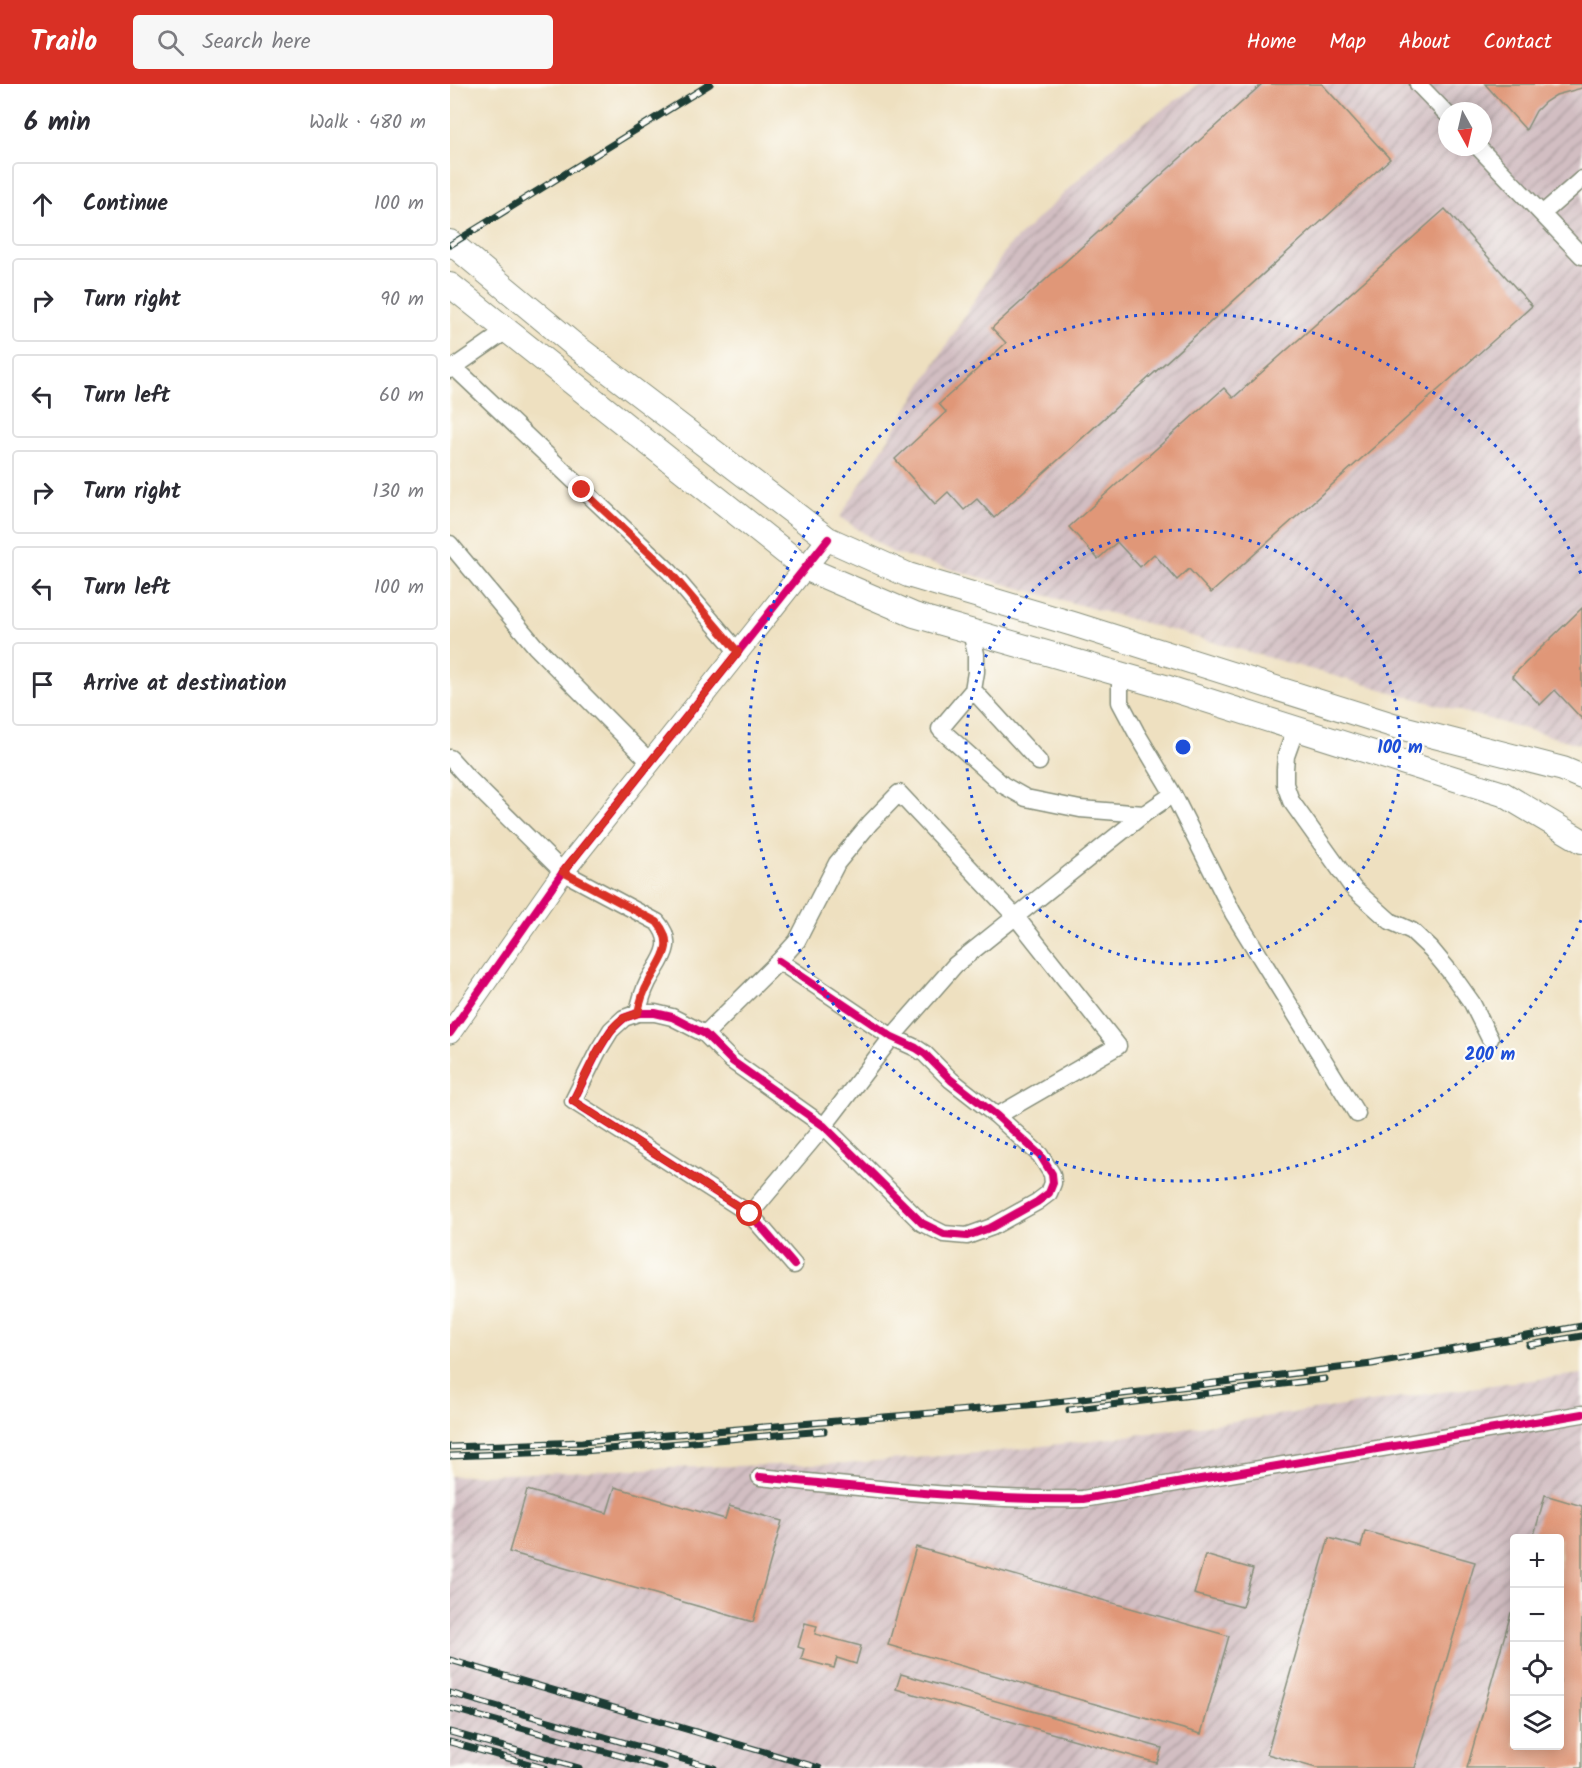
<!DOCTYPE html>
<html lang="en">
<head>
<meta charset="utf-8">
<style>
	body { margin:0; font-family:Kalam,sans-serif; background:#f7f7f7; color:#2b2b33 }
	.controls { position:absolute; right:18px; bottom:18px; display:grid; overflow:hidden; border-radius:6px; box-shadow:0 3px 15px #0003 }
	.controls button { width:54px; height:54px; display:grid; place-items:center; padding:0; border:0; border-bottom:2px solid #e1e1e2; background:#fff; color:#2b2b33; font:30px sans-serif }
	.compass { position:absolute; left:988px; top:18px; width:54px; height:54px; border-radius:50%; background:#fff; box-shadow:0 3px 15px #0003; rotate:172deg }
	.stop { position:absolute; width:18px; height:18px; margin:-14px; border:4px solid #d93025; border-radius:50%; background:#fff }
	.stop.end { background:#d93025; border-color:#fff; box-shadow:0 2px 6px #0008 }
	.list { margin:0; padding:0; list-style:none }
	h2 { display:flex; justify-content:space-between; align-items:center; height:78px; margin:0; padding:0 24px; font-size:26px }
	h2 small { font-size:20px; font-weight:400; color:#7c7c81 }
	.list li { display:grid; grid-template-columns:39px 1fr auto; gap:18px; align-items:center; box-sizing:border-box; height:84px; margin:0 12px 12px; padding:0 12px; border:2px solid #e1e1e2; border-radius:6px }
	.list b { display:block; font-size:22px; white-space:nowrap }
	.list em { font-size:20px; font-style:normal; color:#7c7c81 }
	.icon { flex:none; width:33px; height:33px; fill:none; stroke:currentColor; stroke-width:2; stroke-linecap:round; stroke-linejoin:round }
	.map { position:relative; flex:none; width:1132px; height:1684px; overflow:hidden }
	header { display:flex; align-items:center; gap:36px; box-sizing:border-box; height:84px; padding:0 30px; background:#d93025; color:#fff }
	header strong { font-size:28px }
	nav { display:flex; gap:33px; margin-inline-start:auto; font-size:21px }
	.search { width:420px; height:54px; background:#f7f7f7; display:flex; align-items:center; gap:15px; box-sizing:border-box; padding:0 21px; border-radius:6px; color:#7c7c81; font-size:22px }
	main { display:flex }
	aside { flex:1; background:#fff }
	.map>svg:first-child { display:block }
</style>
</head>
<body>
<header>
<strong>Trailo</strong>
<div class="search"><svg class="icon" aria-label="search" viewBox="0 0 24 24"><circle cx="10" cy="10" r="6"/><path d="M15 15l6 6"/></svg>Search here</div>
<nav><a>Home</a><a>Map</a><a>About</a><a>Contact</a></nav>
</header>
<main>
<aside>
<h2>6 min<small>Walk · 480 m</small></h2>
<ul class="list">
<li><svg class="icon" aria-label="ahead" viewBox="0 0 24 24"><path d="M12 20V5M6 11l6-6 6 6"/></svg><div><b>Continue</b></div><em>100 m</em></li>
<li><svg class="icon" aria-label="right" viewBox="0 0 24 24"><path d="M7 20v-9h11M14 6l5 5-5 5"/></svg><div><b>Turn right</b></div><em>90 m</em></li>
<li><svg class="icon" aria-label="left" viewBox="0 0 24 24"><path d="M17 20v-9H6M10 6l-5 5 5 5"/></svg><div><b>Turn left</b></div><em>60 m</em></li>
<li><svg class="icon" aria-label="right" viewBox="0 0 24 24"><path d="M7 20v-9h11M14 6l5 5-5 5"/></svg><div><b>Turn right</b></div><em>130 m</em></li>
<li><svg class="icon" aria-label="left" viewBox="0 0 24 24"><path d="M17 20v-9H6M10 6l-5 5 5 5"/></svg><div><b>Turn left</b></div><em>100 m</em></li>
<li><svg class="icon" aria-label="arrive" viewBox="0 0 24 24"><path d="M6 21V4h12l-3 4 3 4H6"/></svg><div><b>Arrive at destination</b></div></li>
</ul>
</aside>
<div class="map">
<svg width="1132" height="1684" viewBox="0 0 1132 1684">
	<defs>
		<pattern id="industrial-furrows" width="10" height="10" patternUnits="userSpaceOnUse" patternTransform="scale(1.5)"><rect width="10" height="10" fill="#d2bec2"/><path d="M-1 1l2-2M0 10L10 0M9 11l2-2" fill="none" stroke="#aa9c9e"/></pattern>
	</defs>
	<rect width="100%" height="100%" fill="#fdfcf7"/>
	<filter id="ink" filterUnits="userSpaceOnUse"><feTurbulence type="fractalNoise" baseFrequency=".0167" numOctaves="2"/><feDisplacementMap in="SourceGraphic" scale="12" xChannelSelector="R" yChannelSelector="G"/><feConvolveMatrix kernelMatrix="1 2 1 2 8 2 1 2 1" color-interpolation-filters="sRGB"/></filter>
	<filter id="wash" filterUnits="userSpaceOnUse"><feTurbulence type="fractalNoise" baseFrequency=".008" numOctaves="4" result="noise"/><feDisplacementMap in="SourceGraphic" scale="24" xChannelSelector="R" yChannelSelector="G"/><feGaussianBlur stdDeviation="1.35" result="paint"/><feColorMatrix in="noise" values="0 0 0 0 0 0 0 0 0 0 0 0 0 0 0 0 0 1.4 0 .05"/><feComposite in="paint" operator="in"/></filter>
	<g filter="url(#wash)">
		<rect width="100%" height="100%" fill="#eee0c0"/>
		<path fill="url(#industrial-furrows)" fill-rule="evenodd" d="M749 0H1132V661L443 469 390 433 557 164 671 55ZM997 27H1033V63H997Z
			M1132 1290V1684H0V1392L249 1383 400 1379 542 1368 685 1351 1056 1299ZM1064 1454H1110V1662H1064Z"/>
		<g id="blocks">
			<path fill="#e09778" d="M812 0H872L940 75 544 434 527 415 514 426 498 408 485 420 445 375 496 328 489 320 556 259 542 244Z
				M1035 0H1132V4L1106 11 1095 18 1086 27 1076 46Z
				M995 125 1082 222 761 509 739 485 727 496 704 470 690 483 667 458 648 475 619 443 774 304 783 314Z
				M1132 524V635L1105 606 1090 621 1062 592Z
				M165 1403 275 1435 279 1422 332 1437 303 1538 59 1468 77 1406 157 1429Z
				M1095 1411 1132 1422V1684H1017L1061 1529H1065V1662H1110V1455H1083Z
				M915 1447 1025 1478 965 1684H866L817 1670 879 1454 911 1463Z
				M466 1463 779 1552 751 1650 438 1561Z
				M755 1471 803 1485 792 1523 744 1510Z
				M355 1539 367 1542 365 1550 411 1562 406 1580 387 1574 384 1584 351 1575 354 1565 348 1563Z
				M451 1590 712 1664 707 1679 446 1605Z"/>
		</g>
	</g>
	<g filter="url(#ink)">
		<use href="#blocks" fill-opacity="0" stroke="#868e7a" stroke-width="1.5"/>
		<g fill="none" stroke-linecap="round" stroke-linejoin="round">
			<defs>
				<path id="minor" d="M968 0 997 30
					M1028 63 1132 172
					M1092 130 1132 95
					M4 283 220 488 288 568
					M0 286 56 247
					M0 460 85 562 200 678
					M521 548 526 570V588L523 606 490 645 553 701 576 714 630 725 694 730
					M670 590V618L686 648 723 710 783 829 907 1030
					M523 606 589 678
					M846 644 836 672 835 685V700L841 717 903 804 940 837 962 847 981 865 1000 888 1022 919 1040 955
					M0 674 18 694 113 788 207 838C227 861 210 876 198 898 193 908 190 918 188 929
					M329 877 442 953 466 964 475 970 501 996 547 1032 590 1071 602 1090 603 1099 599 1109 587 1118 542 1143 517 1152 494 1150 472 1139 374 1042 282 977 255 950 222 933 205 929H188L174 934 161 946 148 967 123 1017 300 1130 344 1181
					M255 950 329 877 347 857 387 779 420 739 449 709 566 833 668 962 547 1032
					M300 1130 374 1042 442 953 505 881 694 730 723 710
					M310 1393C417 1404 525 1417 633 1415L1132 1330"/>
				<path id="tertiary" d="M0 949 113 788 378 455"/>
				<path id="secondary" d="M0 158 123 260 378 455 458 491 623 540 949 643 1113 685 1132 693
					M0 201 355 484 464 531 715 603 1053 710 1132 757"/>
			</defs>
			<use href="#minor" stroke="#868e7a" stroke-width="19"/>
			<use href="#tertiary" stroke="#868e7a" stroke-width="23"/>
			<use href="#secondary" stroke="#868e7a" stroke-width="26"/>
			<use href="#minor" stroke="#fff" stroke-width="16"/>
			<use href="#tertiary" stroke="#fff" stroke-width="21"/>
			<use href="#secondary" stroke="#fff" stroke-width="24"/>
			<defs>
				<path id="rail" d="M0 161 260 0
					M1079 1261 1132 1252
					M619 1326 875 1295
					M0 1363 132 1358 590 1320 922 1280 1132 1242
					M0 1372 134 1367 374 1347
					M0 1576 369 1684
					M0 1609 264 1684
					M0 1624 214 1684
					M0 1648 129 1684
					M0 1658 94 1684"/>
			</defs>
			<use href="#rail" stroke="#1f3d34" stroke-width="7"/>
			<use href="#rail" stroke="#fdfcf7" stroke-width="4.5" stroke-dasharray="14" stroke-linecap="butt"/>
			<defs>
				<path id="cycleway" d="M329 877 442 953 466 964 475 970 501 996 547 1032 590 1071 602 1090 603 1099 599 1109 587 1118 542 1143 517 1152 494 1150 472 1139 374 1042 282 977 255 950 222 933 205 929H188L174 934 161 946 148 967 123 1017 300 1130 344 1181
					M0 949 113 788 378 455
					M310 1393C417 1404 525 1417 633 1415L1132 1330"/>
			</defs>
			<use href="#cycleway" stroke="#fdfcf7" stroke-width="11"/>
			<use href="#cycleway" stroke="#d6006c" stroke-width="8"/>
		</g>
	</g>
	<g fill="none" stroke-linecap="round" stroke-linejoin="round" filter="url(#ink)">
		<path stroke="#d93025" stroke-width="8" d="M132 406 220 488 288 568 113 788 207 838C227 862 210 876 199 898 193 908 190 918 188 929 184 931 178 932 174 934 154 946 134 996 123 1017L300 1130"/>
	</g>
	<g fill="none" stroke="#1d4ed8" stroke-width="3" stroke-dasharray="3 6">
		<circle cx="733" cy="663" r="217"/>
		<path d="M1131 836A434 434 0 1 1 1131 490"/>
	</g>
	<circle cx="733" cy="663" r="9" fill="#1d4ed8" stroke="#fdfcf7" stroke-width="3"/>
	<g font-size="18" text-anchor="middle" font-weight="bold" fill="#1d4ed8" stroke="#fdfcf7" stroke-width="4.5" stroke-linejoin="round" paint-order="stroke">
		<text x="950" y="669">100 m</text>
		<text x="1040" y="976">200 m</text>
	</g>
</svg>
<div class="controls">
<button>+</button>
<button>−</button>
<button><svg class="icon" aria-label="locate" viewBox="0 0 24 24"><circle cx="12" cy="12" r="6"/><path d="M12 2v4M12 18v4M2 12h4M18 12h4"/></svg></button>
<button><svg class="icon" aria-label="layers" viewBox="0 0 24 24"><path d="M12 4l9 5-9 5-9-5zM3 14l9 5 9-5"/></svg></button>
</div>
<svg class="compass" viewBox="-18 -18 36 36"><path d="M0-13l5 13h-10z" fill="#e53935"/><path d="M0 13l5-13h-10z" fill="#7c7c81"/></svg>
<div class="stop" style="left:300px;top:1130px"></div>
<div class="stop end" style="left:132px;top:406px"></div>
</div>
</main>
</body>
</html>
